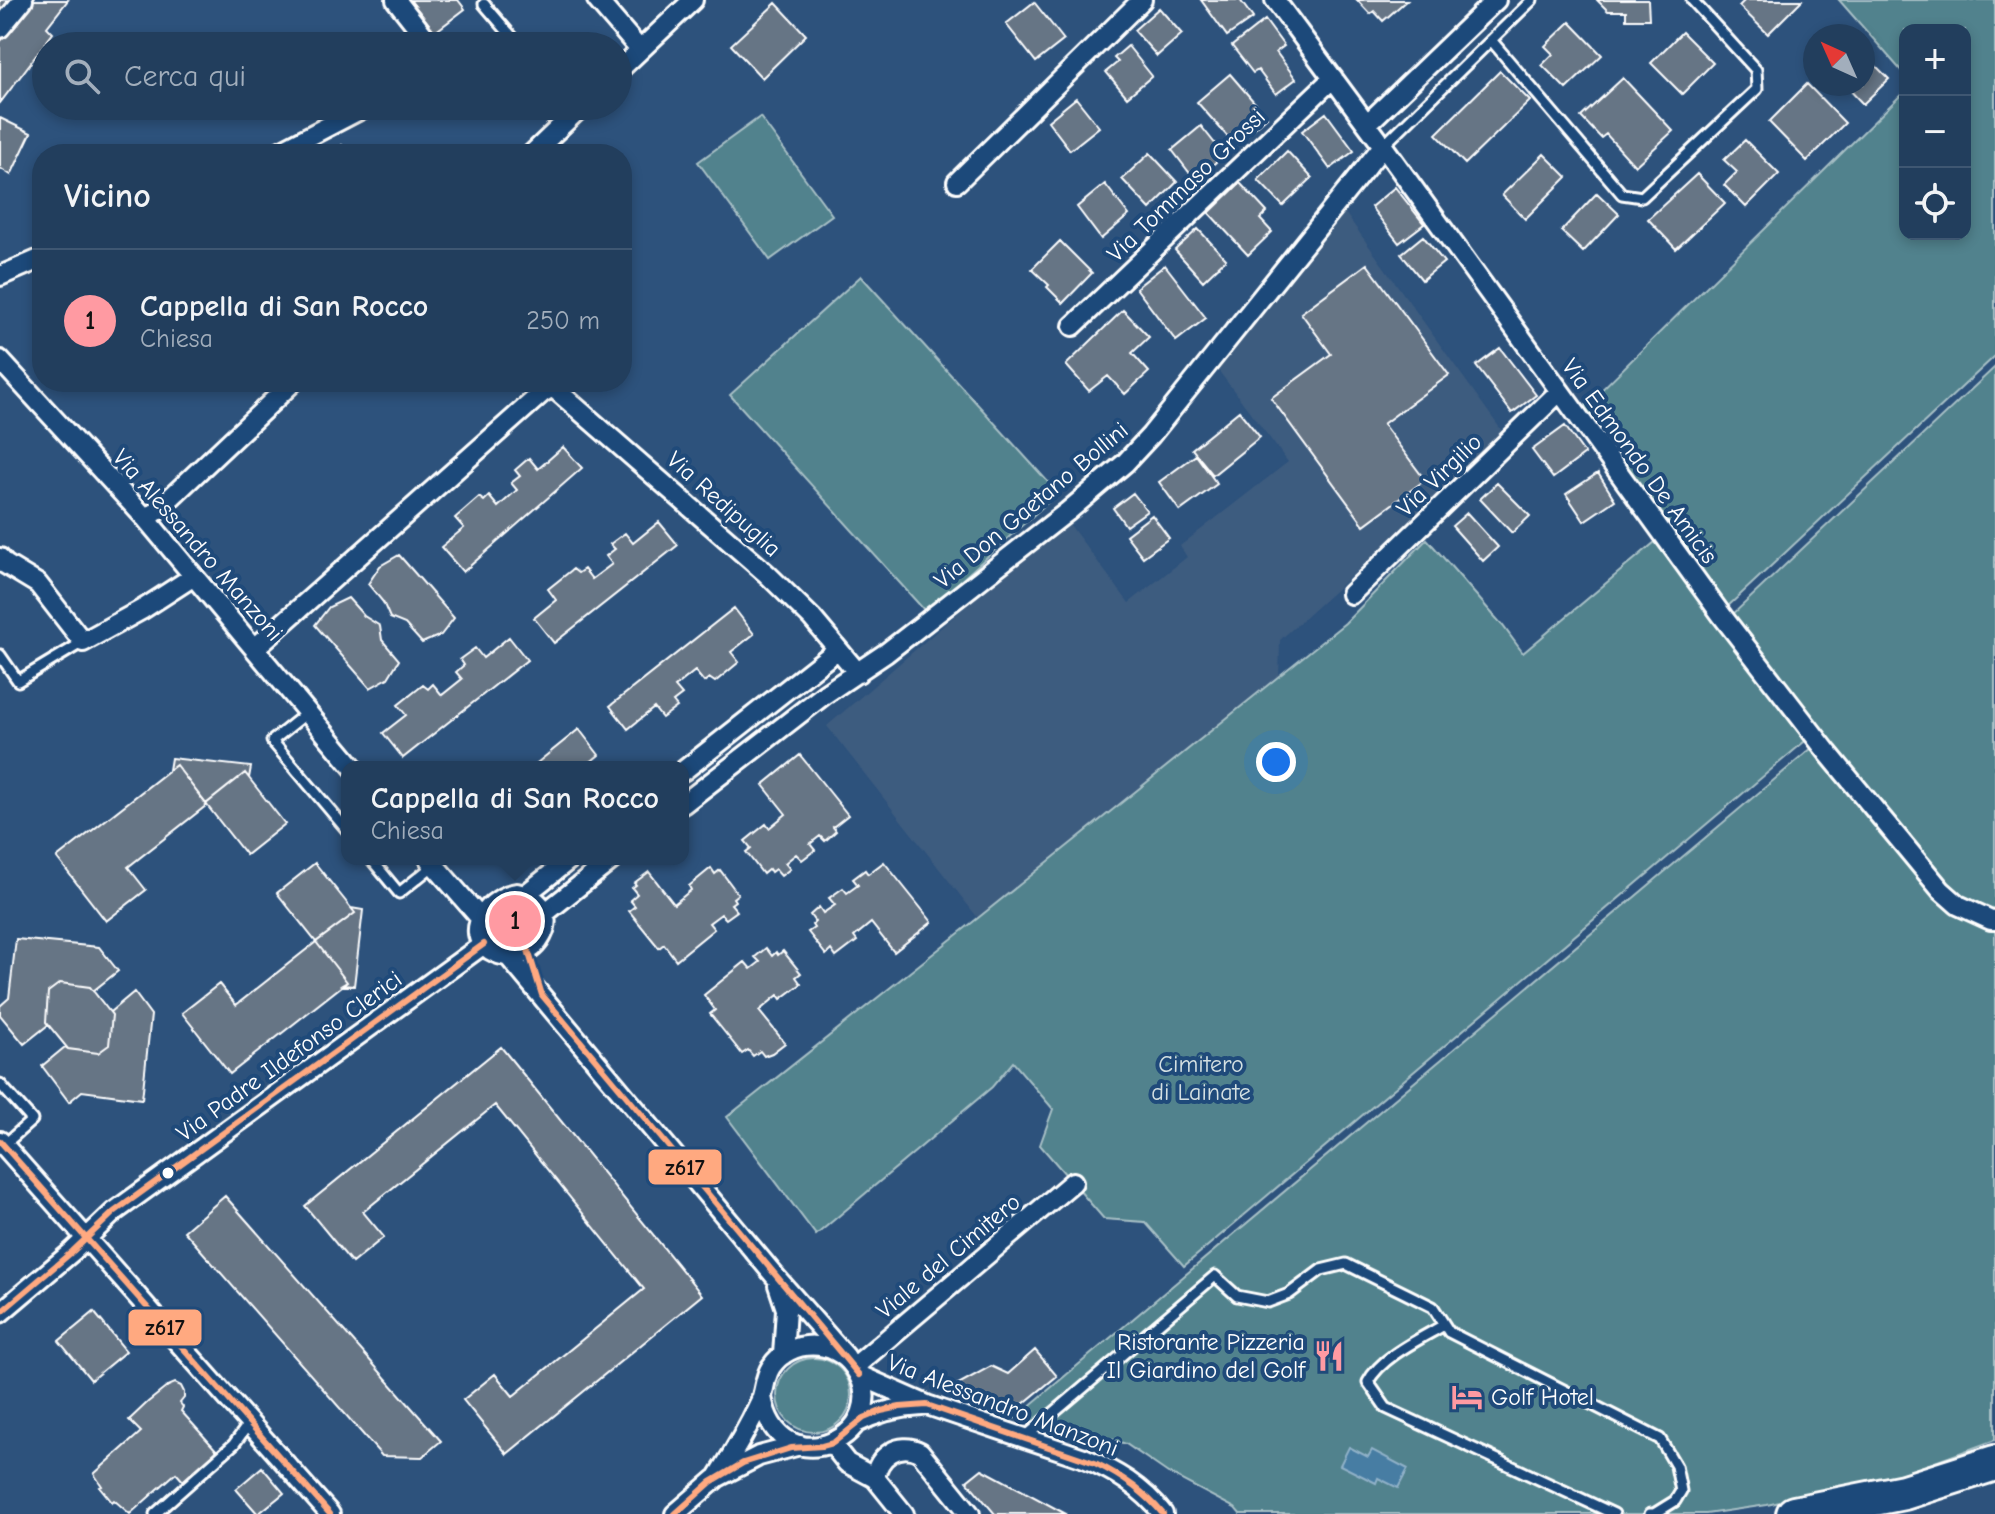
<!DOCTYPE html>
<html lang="it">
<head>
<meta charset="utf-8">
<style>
	body { margin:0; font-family:"Comic Neue",sans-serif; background:#2a4563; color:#f1f3f6 }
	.controls { position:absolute; right:24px; top:24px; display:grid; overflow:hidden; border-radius:16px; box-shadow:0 4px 12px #0003 }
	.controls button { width:72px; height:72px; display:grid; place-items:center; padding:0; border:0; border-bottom:2px solid #3f5772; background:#223e5d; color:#f1f3f6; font:40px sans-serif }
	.compass { position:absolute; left:1803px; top:24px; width:72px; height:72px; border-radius:50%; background:#223e5d; box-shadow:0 4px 12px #0003; rotate:315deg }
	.you { position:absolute; left:1276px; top:762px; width:28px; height:28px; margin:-20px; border:6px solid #fff; border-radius:50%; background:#1a73e8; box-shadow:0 0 0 12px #1a73e833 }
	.badge { display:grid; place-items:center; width:52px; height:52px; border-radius:50%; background:#ff9aa2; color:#111; font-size:26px; font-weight:700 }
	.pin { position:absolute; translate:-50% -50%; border:4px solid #fff; box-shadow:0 2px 8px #0006 }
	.popup { position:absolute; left:341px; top:761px; width:348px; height:104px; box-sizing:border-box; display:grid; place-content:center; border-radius:16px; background:#223e5d; filter:drop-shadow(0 2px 6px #0005); font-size:26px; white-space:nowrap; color:#a2aebc }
	.popup b { font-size:30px; color:#f1f3f6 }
	.popup::after { content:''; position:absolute; left:50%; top:100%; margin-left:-16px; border:16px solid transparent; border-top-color:#223e5d }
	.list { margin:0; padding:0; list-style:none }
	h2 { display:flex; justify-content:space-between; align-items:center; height:104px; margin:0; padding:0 32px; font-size:34px }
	h2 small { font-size:26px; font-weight:400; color:#a2aebc }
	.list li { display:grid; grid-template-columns:52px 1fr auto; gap:24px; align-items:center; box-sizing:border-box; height:144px; padding:0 32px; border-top:2px solid #3f5772 }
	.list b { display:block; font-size:30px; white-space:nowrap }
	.list p { margin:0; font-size:26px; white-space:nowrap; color:#a2aebc }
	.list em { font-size:26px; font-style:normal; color:#a2aebc }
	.icon { flex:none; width:44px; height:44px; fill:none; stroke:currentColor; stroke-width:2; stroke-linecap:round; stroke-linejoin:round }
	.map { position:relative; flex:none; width:1995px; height:1514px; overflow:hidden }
	.search { position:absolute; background:#223e5d; box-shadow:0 4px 12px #0003; left:32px; top:32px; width:600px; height:88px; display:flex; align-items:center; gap:20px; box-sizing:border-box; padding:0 28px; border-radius:44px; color:#a2aebc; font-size:30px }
	.panel { position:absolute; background:#223e5d; box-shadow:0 4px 12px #0003; left:32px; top:144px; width:600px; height:248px; border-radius:32px }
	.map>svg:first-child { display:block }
</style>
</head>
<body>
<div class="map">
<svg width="1995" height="1514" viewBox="0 0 1995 1514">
	<rect width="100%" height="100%" fill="#2d527c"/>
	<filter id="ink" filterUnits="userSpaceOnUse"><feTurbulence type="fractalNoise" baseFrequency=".0125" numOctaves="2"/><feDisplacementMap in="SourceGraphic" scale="16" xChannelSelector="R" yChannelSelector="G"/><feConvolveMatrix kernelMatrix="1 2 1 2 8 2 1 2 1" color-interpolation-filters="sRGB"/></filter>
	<g filter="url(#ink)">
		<path fill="#3e5c7f" d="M1343 210 1502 431 1412 521 1280 640 1279 677 978 918 827 726 1066 520 1129 603 1187 557 1180 546 1288 462 1215 366Z"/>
		<path fill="#51828d" stroke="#a8c0c6" stroke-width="2" d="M1839 0H1995V356L1725 609 1581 410 1905 91V234H1965V30H1905V75Z
			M760 117 832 215 770 260 698 162Z
			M861 276 1058 493 926 612 730 395Z
			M1995 367V1440L1905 1473 1767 1505 1706 1514H1240L1235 1508 1168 1473 1126 1444 1076 1428 1015 1418 1825 737 1731 616Z
			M1427 539 1503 626 1523 653 1655 542 1805 741 1184 1266 1145 1222 1104 1219 1040 1145 1053 1109 1013 1062 992 1087 816 1235 727 1117 978 918 1345 623Z
			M777 1395a37 37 0 1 1 74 0a37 37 0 1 1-74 0Z"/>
		<path fill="#467da3" stroke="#90b1c8" stroke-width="2" d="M1349 1447 1368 1457 1372 1450 1408 1469 1398 1488 1378 1478 1376 1483 1340 1465Z"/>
		<path fill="#667485" stroke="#fff" stroke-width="2" d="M0 0H13L0 15Z
			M34 0H68L47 27 53 33 0 103V42Z
			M410 0H458L465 9 435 32Z
			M1201 0H1240L1253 18 1227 36Z
			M1357 0H1407L1383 21 1374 11 1370 14Z
			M1597 0H1648L1649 19H1626V11H1608Z
			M1745 0H1802L1768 34 1739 6Z
			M1034 2 1064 40 1036 62 1006 24Z
			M776 3 806 35 762 78 731 45Z
			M1159 8 1182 34 1157 56 1134 30Z
			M1265 20 1284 46 1276 52 1296 79 1276 94 1258 70 1253 73 1232 46Z
			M1570 22 1602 55 1566 89 1542 65 1553 54 1545 46Z
			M1682 32 1713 63 1682 94 1651 63Z
			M1128 46 1152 76 1127 97 1106 72 1118 62 1114 58Z
			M1863 53 1889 79 1863 104 1844 84H1863Z
			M1500 71 1530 101 1465 164 1436 134Z
			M1230 74 1267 117 1235 145 1197 102Z
			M1623 78 1673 131 1635 166 1606 134 1601 138 1581 117Z
			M1807 84 1845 123 1807 161 1769 122Z
			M1076 98 1099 127 1070 150 1048 121Z
			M1326 113 1354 151 1330 169 1302 131Z
			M0 118 31 133 11 175 0 168Z
			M1201 126 1224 155 1195 180 1172 150Z
			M1745 140 1779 174 1746 207 1724 185 1737 172 1724 160Z
			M342 145 352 154H335Z
			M1287 151 1312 178 1283 206 1258 180Z
			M1150 153 1177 182 1150 209 1122 179Z
			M1544 154 1567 177 1525 219 1502 195Z
			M1697 174 1725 203 1676 249 1648 219Z
			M1240 183 1267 212 1260 219 1272 232 1248 255 1209 213Z
			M1105 184 1129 215 1101 239 1077 207Z
			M1395 187 1424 224 1399 243 1371 207Z
			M1597 193 1619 214 1583 252 1561 231Z
			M1198 229 1226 259 1203 281 1175 250Z
			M1423 236 1444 262 1422 280 1401 254Z
			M1060 241 1092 273 1063 303 1047 287 1049 285 1032 269Z
			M1367 264 1449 375 1383 424 1425 480 1364 525 1271 398 1331 354 1301 313Z
			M1165 265 1206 318 1176 341 1136 288Z
			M1123 310 1149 337 1132 353 1149 372 1125 394 1108 376 1089 391 1066 365Z
			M1500 348 1536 395 1512 413 1476 366Z
			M1239 411 1260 437 1213 475 1192 449Z
			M1565 426 1585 454 1553 478 1532 450Z
			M563 447 582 468 463 572 441 547 464 528 455 518 479 497 484 501 489 496 498 507 517 490 511 483 520 476 515 470 529 458 538 469Z
			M1196 455 1217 484 1180 511 1159 482Z
			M1598 473 1615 500 1584 521 1566 494Z
			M1497 483 1530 516 1512 533 1480 499Z
			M1133 493 1147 511 1126 526 1113 508Z
			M1467 513 1498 547 1483 561 1452 526Z
			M1152 515 1169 538 1143 557 1126 535Z
			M659 522 678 545 554 643 534 618 556 600 548 589 573 569 578 573 584 569 592 579 612 564 606 556 615 549 610 544 625 533 633 543Z
			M399 555 454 618 441 635 422 643 405 624 390 618 383 602 368 584 380 566Z
			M348 598 364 616 380 626 382 640 399 660 388 678 370 688 315 625 329 607Z
			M734 608 754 634 731 652 739 662 715 682 709 678 704 682 695 671 675 687 682 695 673 702 677 707 662 718 654 708 628 729 610 706Z
			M509 637 527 660 403 758 383 733 406 715 398 705 423 685 428 689 433 684 442 695 462 679 456 672 464 665 460 659 475 648 483 658Z
			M579 729 599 755 584 767H532Z
			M800 755 848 815 833 827 836 831 825 841 820 836 810 844 815 850 802 860 796 854 785 863 790 869 781 876 775 869 771 872 769 869 763 874 746 852 751 848 745 841 766 824 769 828 786 814 763 785Z
			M171 758 251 767 249 778 245 773 206 804 176 765 169 770Z
			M176 765 207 805 128 867 146 890 106 921 57 858Z
			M245 773 285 824 246 855 206 804Z
			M884 862 932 922 894 952 871 923 854 937 857 941 836 957 831 950 826 955 808 932 814 928 812 925 815 922 810 915 819 907 823 913 835 905 829 898 843 888 847 893 858 885 853 879 865 870 868 874Z
			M315 863 355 913 316 942 277 893Z
			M711 868 715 874 720 870 738 894 733 898 735 901 731 904 737 911 726 919 721 914 709 923 714 929 676 960 664 944 659 948 629 911 635 906 630 900 637 894 632 888 636 885 634 883 649 872 674 904 691 890 689 886Z
			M351 908 363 910 354 986 342 985 347 982 316 942 355 913Z
			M519 912 524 913 525 919 514 932 509 931 505 928 506 923Z
			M16 939 99 947 118 971 93 991 90 987 60 983 48 992 46 1022 48 1025 24 1044 0 1015V1006L9 998Z
			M316 942 347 982 230 1074 182 1013 219 984 236 1005Z
			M766 948 772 956 776 952 778 955 783 951 801 973 796 977 801 984 781 999 778 995 759 1011 785 1043 772 1053 764 1056 760 1051 753 1056 748 1050 742 1054 710 1014 715 1010 704 995 745 962 751 969 760 962 755 957Z
			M60 983 90 987 112 1015 109 1045 98 1053 68 1049 46 1022 48 992Z
			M134 992 151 1015 142 1099 82 1091 69 1102 42 1066 65 1047 68 1049 98 1053 109 1045 112 1015 110 1012Z
			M501 1047 702 1295 507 1454 463 1400 495 1374 513 1396 644 1289 495 1105 363 1212 384 1237 352 1263 305 1206Z
			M225 1196 441 1441 422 1457 382 1456 184 1231Z
			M94 1312 126 1351 91 1380 59 1341Z
			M1035 1350 1057 1376 1017 1409 1005 1410 953 1387 991 1366 1008 1374Z
			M175 1383 181 1386 184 1392V1398L180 1403 183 1407 181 1411 218 1452 184 1482 176 1473 130 1514 114 1500 112 1502 100 1487 102 1486 94 1474 141 1432 129 1420 148 1402 168 1386Z
			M262 1467 284 1493 258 1514 236 1489Z
			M982 1469 1066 1514H995L967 1481Z
			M982 1469 1066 1514H995L967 1481Z"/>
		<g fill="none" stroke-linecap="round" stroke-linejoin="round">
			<defs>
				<path id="lane" d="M484 4 520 46
					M1491 40 1622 194 1642 197 1757 89 1756 70 1692 0
					M1383 146 1532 0
					M0 655 18 681 83 642
					M308 712 272 741 347 830
					M371 859 399 893 434 865
					M0 1084 32 1120 4 1145
					M1444 1325C1420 1339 1381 1357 1368 1382L1386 1408 1614 1514
					M1024 1438 1215 1276 1237 1296 1268 1302 1289 1294 1321 1270 1346 1264 1433 1307 1449 1332 1660 1439 1676 1466 1681 1491 1675 1501 1654 1514H1650
					M155 1514 234 1444 250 1422"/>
				<path id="street" d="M396 0 429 42 425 46
					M597 0 640 50
					M1275 0 1383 146 1723 617 1828 753 1941 890 1958 905 1991 920H1995
					M0 28 23 0
					M618 71 693 0
					M1367 124 1496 0
					M275 154 367 106
					M532 154 582 106
					M957 182 1142 0
					M0 276 42 258
					M1073 326 1333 78
					M0 360 147 520 353 767
					M547 382 767 574 812 618 858 673
					M147 520 293 382
					M0 558 5 564 38 584 83 642 143 609 194 576
					M1351 594 1560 391
					M255 648 542 393 552 387
					M683 771 837 650
					M683 804 825 694 886 653 1067 512 1125 463 1151 435 1383 146
					M429 859 481 919
					M517 893C574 904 535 977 490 950 460 931 492 896 517 893Z
					M526 894 570 859
					M545 913 613 859
					M508 956 774 1275 846 1357
					M0 1141 330 1514
					M778 1285 786 1309 783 1355
					M0 1313 73 1251 114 1212 484 944
					M854 1367 1073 1182
					M859 1375 927 1405 1084 1458C1115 1471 1142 1487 1163 1514
					M856 1423C878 1412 898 1407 922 1406
					M832 1444 847 1463 875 1478 904 1514
					M718 1477C734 1452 748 1428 760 1402 765 1391 764 1378 771 1367 790 1338 835 1339 854 1367 900 1433 779 1492 762 1397
					M875 1478C878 1456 899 1441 920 1452L970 1514
					M675 1514 718 1477 759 1456 800 1445"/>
				<path id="highway" d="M1794 1514 1904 1492 1995 1463"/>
			</defs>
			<use href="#lane" stroke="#fff" stroke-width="15"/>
			<use href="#street" stroke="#fff" stroke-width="24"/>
			<use href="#highway" stroke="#fff" stroke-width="40"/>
			<use href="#lane" stroke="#1f4a7a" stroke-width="9"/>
			<use href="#street" stroke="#1f4a7a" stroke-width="18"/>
			<use href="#highway" stroke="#1f4a7a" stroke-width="34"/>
			<defs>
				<path id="bus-1" d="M528 950 542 995 859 1375
					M0 1141 330 1514
					M0 1313 73 1251 114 1212 484 944
					M675 1514 711 1482 743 1463 791 1448 822 1446 833 1443 864 1418 881 1411 900 1407 927 1405 1095 1463C1122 1476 1144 1491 1163 1514"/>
			</defs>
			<use href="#bus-1" stroke="#1f4a7a" stroke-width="12"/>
			<use href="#bus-1" stroke="#ffa980" stroke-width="6"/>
		</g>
	</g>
	<defs>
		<symbol id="restaurant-bare" viewBox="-9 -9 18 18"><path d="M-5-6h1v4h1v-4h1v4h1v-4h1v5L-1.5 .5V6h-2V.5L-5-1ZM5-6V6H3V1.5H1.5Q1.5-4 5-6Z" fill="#ff9aa2" stroke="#1f4a7a" stroke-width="2.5" paint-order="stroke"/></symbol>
		<symbol id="hotel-bare" viewBox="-9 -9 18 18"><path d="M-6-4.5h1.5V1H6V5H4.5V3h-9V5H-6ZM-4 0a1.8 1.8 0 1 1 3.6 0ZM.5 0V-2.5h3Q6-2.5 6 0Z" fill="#ff9aa2" stroke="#1f4a7a" stroke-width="2.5" paint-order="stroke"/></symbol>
	</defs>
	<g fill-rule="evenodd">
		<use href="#restaurant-bare" x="1307" y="1334" width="44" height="44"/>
		<use href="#hotel-bare" x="1445" y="1375" width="44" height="44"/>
	</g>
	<circle fill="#fff" stroke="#1f4a7a" stroke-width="3" cx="168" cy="1173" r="7"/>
	<g text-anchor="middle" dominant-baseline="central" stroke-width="8" stroke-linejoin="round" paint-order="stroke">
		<g font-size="24" fill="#fff" stroke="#1f4a7a">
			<text transform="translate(1186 185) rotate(-44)">Via Tommaso Grossi</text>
			<text transform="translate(1640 461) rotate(54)">Via Edmondo De Amicis</text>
			<text transform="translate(1439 475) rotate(-44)">Via Virgilio</text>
			<text transform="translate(724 504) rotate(42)">Via Redipuglia</text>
			<text transform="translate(1031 505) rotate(-40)">Via Don Gaetano Bollini</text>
			<text transform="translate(198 545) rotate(49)">Via Alessandro Manzoni</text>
			<text transform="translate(289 1056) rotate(-36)">Via Padre Ildefonso Clerici</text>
			<text transform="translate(948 1256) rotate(-40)">Viale del Cimitero</text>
			<text transform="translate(1003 1405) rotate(21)">Via Alessandro Manzoni</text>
		</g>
		<g font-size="24" fill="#d4e0e2" stroke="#1f4a7a">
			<text x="1201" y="1064">Cimitero<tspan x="1201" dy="28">di Lainate</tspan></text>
		</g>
		<g font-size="24" fill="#fff" stroke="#1f4a7a" text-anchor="end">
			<text x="1305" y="1342">Ristorante Pizzeria<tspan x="1305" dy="28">Il Giardino del Golf</tspan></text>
			<text x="1491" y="1397" text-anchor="start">Golf Hotel</text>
		</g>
	</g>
	<g stroke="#1f4a7a" stroke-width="3">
		<rect x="647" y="1148" width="76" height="38" rx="8" fill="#ffa980"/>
		<rect x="127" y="1308" width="76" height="39" rx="8" fill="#ffa980"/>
	</g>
	<g font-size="22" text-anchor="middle" font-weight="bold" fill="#111">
		<text x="685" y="1175">z617</text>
		<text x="165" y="1335">z617</text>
	</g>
</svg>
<div class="controls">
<button>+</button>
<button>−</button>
<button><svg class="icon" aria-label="locate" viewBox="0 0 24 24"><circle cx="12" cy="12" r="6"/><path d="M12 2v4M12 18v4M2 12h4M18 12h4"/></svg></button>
</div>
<svg class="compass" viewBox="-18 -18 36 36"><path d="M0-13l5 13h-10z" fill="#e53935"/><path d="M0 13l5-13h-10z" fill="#a2aebc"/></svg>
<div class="you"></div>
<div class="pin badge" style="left:515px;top:921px">1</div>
<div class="popup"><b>Cappella di San Rocco</b>Chiesa</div>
<div class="search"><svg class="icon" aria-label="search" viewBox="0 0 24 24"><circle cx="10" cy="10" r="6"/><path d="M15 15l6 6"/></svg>Cerca qui</div>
<section class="panel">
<h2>Vicino<small></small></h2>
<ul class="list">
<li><span class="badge">1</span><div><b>Cappella di San Rocco</b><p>Chiesa</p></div><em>250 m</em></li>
</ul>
</section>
</div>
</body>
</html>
